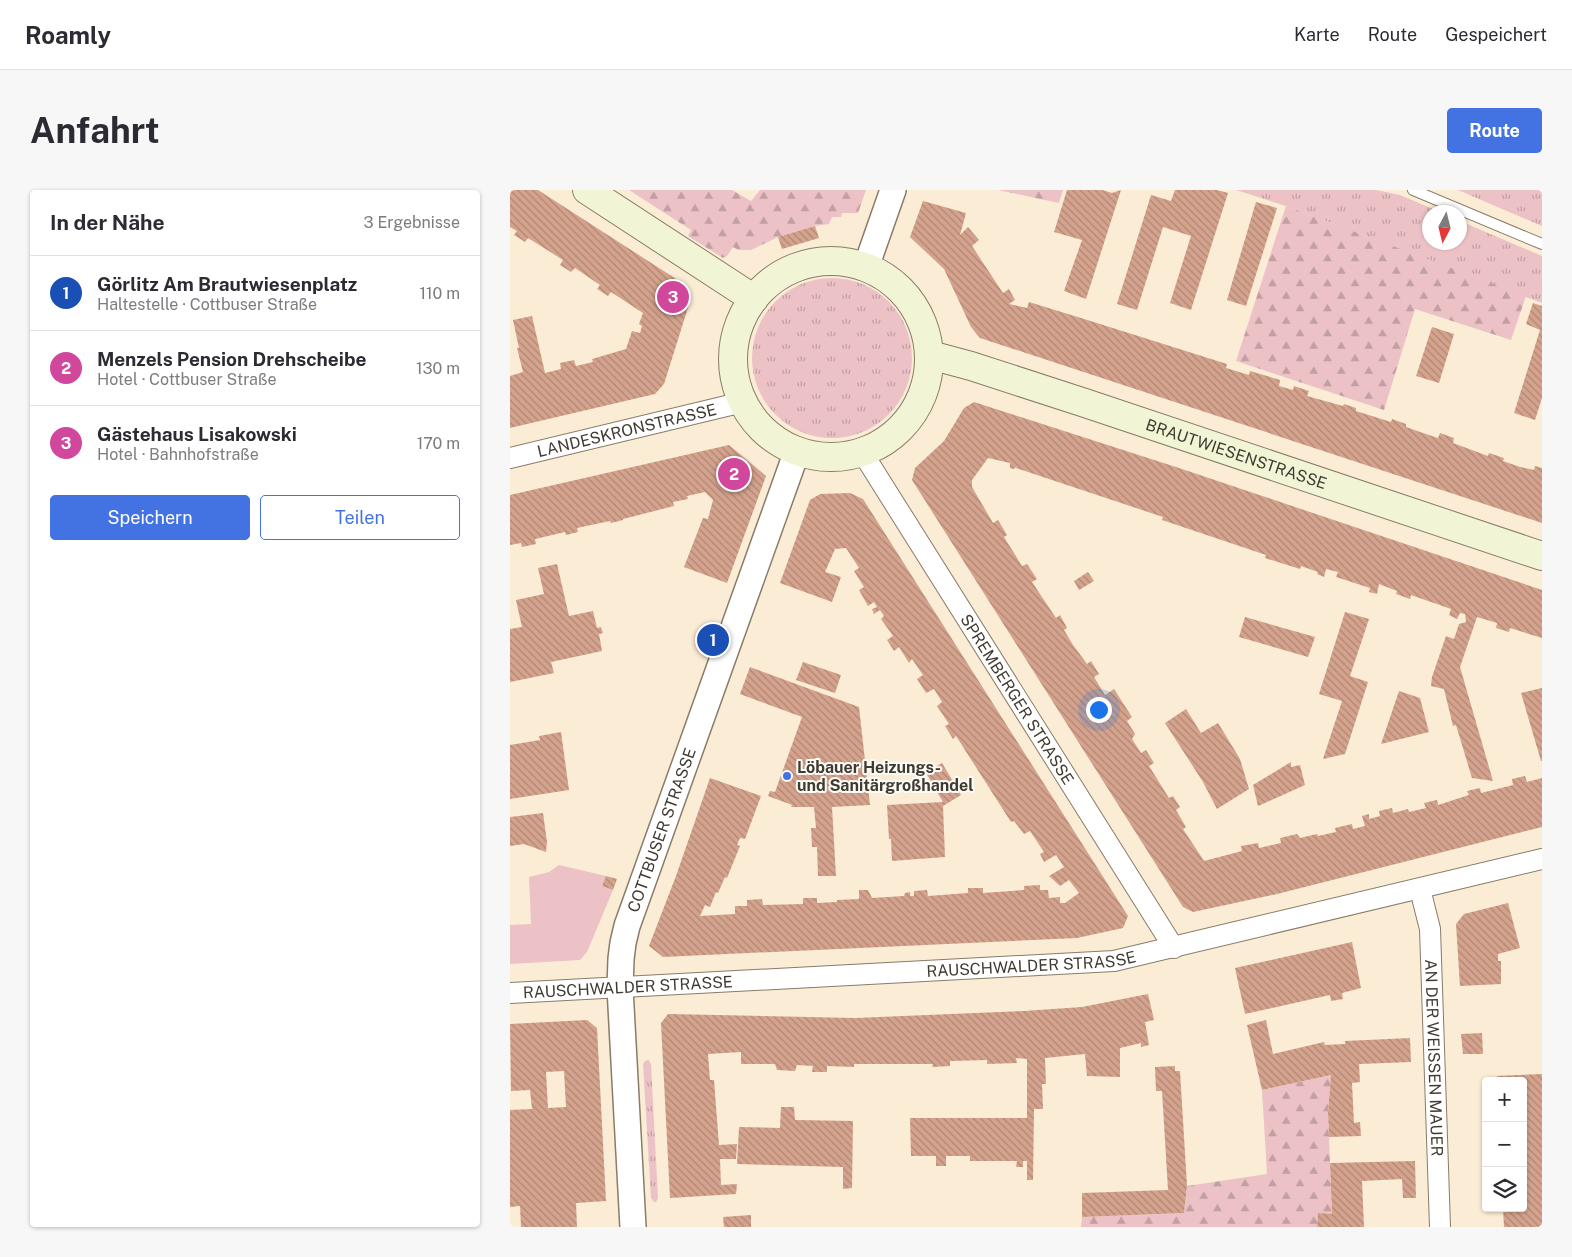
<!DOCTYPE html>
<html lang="de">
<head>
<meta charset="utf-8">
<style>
	body { margin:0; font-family:"Public Sans",sans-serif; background:#f7f7f7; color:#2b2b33 }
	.controls { position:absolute; right:15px; bottom:15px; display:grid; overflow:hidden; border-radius:5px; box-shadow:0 1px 4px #0004 }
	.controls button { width:45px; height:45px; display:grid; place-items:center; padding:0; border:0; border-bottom:1px solid #e1e1e2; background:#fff; color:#2b2b33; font:25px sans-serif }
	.compass { position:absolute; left:912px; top:15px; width:45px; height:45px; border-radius:50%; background:#fff; box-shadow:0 1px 4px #0004; rotate:187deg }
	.you { position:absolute; left:588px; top:519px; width:18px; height:18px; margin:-12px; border:4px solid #fff; border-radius:50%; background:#1a73e8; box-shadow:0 0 0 8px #1a73e833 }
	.badge { display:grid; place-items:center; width:32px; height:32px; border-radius:50%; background:#4372e3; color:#fff; font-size:16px; font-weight:700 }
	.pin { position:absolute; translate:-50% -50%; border:2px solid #fff; box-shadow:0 1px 5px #0006 }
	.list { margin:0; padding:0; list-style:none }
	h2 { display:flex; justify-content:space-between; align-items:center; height:65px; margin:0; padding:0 20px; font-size:21px }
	h2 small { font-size:16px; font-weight:400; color:#7c7c81 }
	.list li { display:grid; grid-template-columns:32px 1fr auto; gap:15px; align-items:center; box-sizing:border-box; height:75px; padding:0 20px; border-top:1px solid #e1e1e2 }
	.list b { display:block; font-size:19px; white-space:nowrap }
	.list p { margin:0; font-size:16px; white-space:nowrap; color:#7c7c81 }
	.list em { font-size:16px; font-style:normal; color:#7c7c81 }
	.actions { display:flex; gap:10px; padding:15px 20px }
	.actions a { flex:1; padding:11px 0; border:1px solid #4372e3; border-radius:5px; text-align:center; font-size:18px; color:#4372e3 }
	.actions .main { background:#4372e3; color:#fff }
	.icon { flex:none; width:28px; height:28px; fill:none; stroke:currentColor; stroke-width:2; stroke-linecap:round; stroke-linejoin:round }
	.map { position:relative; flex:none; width:1032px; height:1037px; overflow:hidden; border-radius:5px }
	header { display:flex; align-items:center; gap:30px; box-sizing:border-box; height:70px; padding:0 25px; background:#fff; border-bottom:1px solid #e1e1e2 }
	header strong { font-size:24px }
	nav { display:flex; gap:28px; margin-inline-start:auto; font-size:18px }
	.intro { display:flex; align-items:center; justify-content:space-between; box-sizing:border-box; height:120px; padding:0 30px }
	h1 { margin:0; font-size:35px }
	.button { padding:12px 22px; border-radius:5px; background:#4372e3; color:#fff; font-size:18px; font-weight:700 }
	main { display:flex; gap:30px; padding:0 30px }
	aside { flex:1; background:#fff; border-radius:5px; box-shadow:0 1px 4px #0004 }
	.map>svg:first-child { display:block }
</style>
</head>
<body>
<header>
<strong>Roamly</strong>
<nav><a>Karte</a><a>Route</a><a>Gespeichert</a></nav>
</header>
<div class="intro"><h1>Anfahrt</h1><a class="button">Route</a></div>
<main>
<aside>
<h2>In der Nähe<small>3 Ergebnisse</small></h2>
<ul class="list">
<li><span class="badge" style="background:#1a4fb4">1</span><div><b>Görlitz Am Brautwiesenplatz</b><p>Haltestelle · Cottbuser Straße</p></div><em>110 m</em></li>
<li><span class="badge" style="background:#d1479c">2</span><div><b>Menzels Pension Drehscheibe</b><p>Hotel · Cottbuser Straße</p></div><em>130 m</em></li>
<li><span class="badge" style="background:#d1479c">3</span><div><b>Gästehaus Lisakowski</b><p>Hotel · Bahnhofstraße</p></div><em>170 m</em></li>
</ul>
<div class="actions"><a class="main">Speichern</a><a>Teilen</a></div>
</aside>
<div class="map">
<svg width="1032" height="1037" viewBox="0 0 1032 1037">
	<defs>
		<pattern id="grass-tufts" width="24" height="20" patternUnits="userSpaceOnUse" patternTransform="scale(1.25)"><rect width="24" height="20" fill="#ecc2c7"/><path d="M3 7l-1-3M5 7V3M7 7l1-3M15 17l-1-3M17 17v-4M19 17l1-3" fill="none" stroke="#c19fa2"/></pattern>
		<pattern id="forest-firs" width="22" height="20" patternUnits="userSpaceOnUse" patternTransform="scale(1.25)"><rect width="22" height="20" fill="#ecc2c7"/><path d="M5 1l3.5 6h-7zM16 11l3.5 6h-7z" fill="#c19fa2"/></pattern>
		<pattern id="building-back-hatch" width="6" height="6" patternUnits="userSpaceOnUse" patternTransform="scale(1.25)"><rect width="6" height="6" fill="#d5a38d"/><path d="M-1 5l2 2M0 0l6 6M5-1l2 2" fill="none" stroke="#ae8674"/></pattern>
	</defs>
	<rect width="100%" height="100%" fill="#faecd5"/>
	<path fill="url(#grass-tufts)" d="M726 0H866L890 5 930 22H919V52H949L950 31 1032 66V113L776 16Z
		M948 0H1032V36Z
		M242 168a80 80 0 1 1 160 0a80 80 0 1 1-160 0Z
		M138 870 141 874 148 1008 146 1012H144L141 1008 133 874 135 871Z"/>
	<path fill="url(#forest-firs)" d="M119 0H222L241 11 250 0H356L348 23H332L331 27H322L319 34 305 36 268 47 241 60H228L223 57 217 66 213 68 178 46 181 40Z
		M488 0H553L549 13Z
		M776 16 1016 106 1001 150 905 119 874 220 726 171Z
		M821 885 818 922 822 1024H808L807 1037H571L572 1027 674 1023 677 996 757 984 752 900Z"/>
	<path fill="#ecc2c7" d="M49 675 96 686 92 696 103 700 77 762 70 770 0 774V735L21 734 19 687 39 682Z"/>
	<path fill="url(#building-back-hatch)" fill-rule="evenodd" d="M0 0H28L177 96 181 108 154 194 145 204 0 238V186L13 182 7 158H9L3 130 22 126 35 183 51 179 50 173 64 170 66 176 83 172 82 169 116 159 122 141 130 143 132 136 129 134 133 123 101 102 98 106 87 99 90 95 65 78 61 82 50 75 53 70 18 48 15 52 4 45 7 41 0 37Z
		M557 0H592L602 3 611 0 576 109 554 101 572 50 544 42Z
		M665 0H707L718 3 681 120 660 113 681 46 653 37 627 120 607 114 641 5 661 11Z
		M413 11 456 23 450 45 458 37 469 50 462 56 493 103 499 99 505 110 499 114 517 118 519 112 571 128 717 174 716 178 739 185 740 181 770 190 769 196 783 200 784 196 799 201 797 206 833 216 834 214 846 218V221L881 232 882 229 896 234V237L913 243 928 248 930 243 944 248 943 253 978 266 979 263 994 268 993 271 1010 277 1024 280 1025 276 1032 278V333L470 148 461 137 434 79 400 47Z
		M746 12 767 18 736 116 717 110Z
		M305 36 309 48 272 59 268 47Z
		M1023 113 1032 116V208L1025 230 1004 223 1030 140 1016 134Z
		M922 137 944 144 929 193 906 186Z
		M464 212 669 278 1032 400V448L1000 438 999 442 986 438 987 433 967 427 950 477 983 591 962 588 946 535 943 536 934 499 921 496 922 487 936 446 944 449 949 434 956 432 955 424 950 423 947 429 939 425 941 419 901 405 900 409 886 404 887 401 869 394 867 404 859 402 860 398 826 387 828 382 816 379 814 387 807 384 808 382 791 376 790 379 755 368 756 365 652 330 653 327 506 278 507 276 504 279 500 278V273L478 268 462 290V297L483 333 488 330 497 345 494 347 512 376 517 374 527 389 522 392 546 428 550 425 557 438 554 440 563 455 577 474 581 471 589 484 584 487 595 505 604 499 622 527 617 531 625 544 622 549 631 563 636 560 644 573 639 576 659 608 663 606 670 617 666 620 676 637 673 639 694 671 732 661 731 656 748 653 749 658 771 653 770 648 787 644 790 648 807 644 808 646 826 642 825 638 842 634 843 639 855 636 852 626 859 624V629L870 626 869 621 882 618 883 623 898 619 899 622 916 618 914 613 927 610 928 615 959 605 957 601 970 598 971 603 1003 595 1002 589 1015 586 1017 592 1032 588V637L767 704 683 722 673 717 402 290 405 278 434 251 454 218Z
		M219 255 256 286 217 393 174 377 193 328 198 329 203 310 195 302 177 306 178 309 163 312 164 316 113 329V330L101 333 100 331 67 338 68 342 56 345 55 342 25 349 26 354 12 357 11 353 0 355V305Z
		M340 303 353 309 618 726 613 738 567 748 153 767 139 756 166 686 200 588 251 606 235 649 230 648 227 655 230 656 217 688 215 687 208 703 206 702 200 717 195 715 190 726 225 724V716H237V710L252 709 253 715 293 714V708H307V713L327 712V710L349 709V700H358L362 708 394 706 395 703 400 702V706H404V701L417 700 418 706 458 703V698H473V703L514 700V696L530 695V700H538L539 708 550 707V713H555L569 703 559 690 550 696 539 686 554 677 546 665 534 672 530 664 534 662 520 641 514 644 504 631 501 632 446 546 443 549 435 536 439 534 427 516 432 512 424 499 416 503 407 489 413 485 402 469 399 473 389 457 384 461 377 450 383 446 371 429 374 426 370 420 364 424 362 419 367 417 364 412 358 416 349 400 354 397 344 381 349 378 336 358 325 359 315 382 331 387 322 412 270 393 300 310 310 304Z
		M47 374 59 426 83 421 87 438 91 437 93 443 89 444 92 461 41 472 44 483 0 492V439L12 437 6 410 34 404 28 378Z
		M578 382 584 391 569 400 564 391Z
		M835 422 859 429 840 486 858 492 835 564 813 569 832 511 809 504Z
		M735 427 805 447 798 467 729 447Z
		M293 472 331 485 325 503 286 490Z
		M240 477 349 517 360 615 322 617 326 686H308L307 657H302L301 638H306L304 617H281L282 615 258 606 260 601 265 602 292 527 230 504Z
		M1032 498V571H1031L1011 503Z
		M889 501 910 508 919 542 871 554Z
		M676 519 691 543 708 533 730 569 739 599 707 619 693 592 655 533Z
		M51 542 59 600 0 609V555L30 550 29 546Z
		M781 572V577L790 575 795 595 748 616 743 595Z
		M432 573 451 605 433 616 435 667 382 671 381 649H379L377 615 433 612 416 583Z
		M33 623 37 652 36 662 14 654 0 656V627Z
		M96 686 107 689 103 700 92 696Z
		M998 713 1010 758 988 764V771H991V794L950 796 946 734 954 724Z
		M842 752 851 798 832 803 833 809 821 811 820 805 735 824 725 778Z
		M638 804 644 830 635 832 639 855 631 857V853L610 858V887L577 886 575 864 535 868 536 894H532L533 919H524L523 990H517V971H513V977H506L507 971H460V966H436V976H426V966H401L400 928H517V869L506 868 507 873 477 874V870L440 871V876L422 877 423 874H344V877L317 876V882H302L303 876 287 875 285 881 267 880 265 874H231V862L198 864 200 890H204L209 955 227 954 226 969H210L211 995 227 994 226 1004 160 1008 151 833 158 824 345 828 514 821 572 817Z
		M77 830 87 838 96 1011 66 1013 67 1037H11L10 1016 0 1017V920L22 919 20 900 1 901 0 834ZM54 881 56 917 38 918 36 882Z
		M756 830 763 864 814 852 815 855 835 854V851L900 848 901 872 849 874 850 892 842 893 844 933 850 932 851 946 819 947 818 922 821 885 752 900 737 835Z
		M972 843 973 864H953L951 844Z
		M665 876V881H670L677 996 674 1023 572 1027V1003L658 1000 652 901H646L645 877Z
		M1032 884V1037H994L993 1018H1013V891H988L987 886Z
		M271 917H284L285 930 343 931 342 998 333 999V977L227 974 229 937 270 938Z
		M905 971 906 1008H893L892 989 852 991 854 1037H807L808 1023 822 1024 820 973Z
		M241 1025V1037H214L213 1027Z"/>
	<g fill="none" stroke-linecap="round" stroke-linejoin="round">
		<defs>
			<path id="service" d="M903 0 1032 54"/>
			<g id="minor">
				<path id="s1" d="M352 262 664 758"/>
				<path id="s2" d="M0 268 233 212"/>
				<path id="s3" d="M910 699 920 739 930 1037"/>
				<path id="s4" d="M0 803 604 771 1032 669"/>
			</g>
			<g id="tertiary">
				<path d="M356 77 383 0"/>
				<path id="s5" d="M123 1037 110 798 111 769 113 753 117 736 287 261"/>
			</g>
			<g id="secondary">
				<path d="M77 0 244 109"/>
				<circle cx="321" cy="169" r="98"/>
				<path id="s6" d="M420 165 461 176 575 213 1032 366"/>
			</g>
		</defs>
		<use href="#service" stroke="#897c68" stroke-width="12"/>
		<use href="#minor" stroke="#897c68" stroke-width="22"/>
		<use href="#tertiary" stroke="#897c68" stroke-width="28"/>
		<use href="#secondary" stroke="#897c68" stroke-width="30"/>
		<use href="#service" stroke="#fff" stroke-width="10"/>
		<use href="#minor" stroke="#fff" stroke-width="20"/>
		<use href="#tertiary" stroke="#fff" stroke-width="25"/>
		<use href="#secondary" stroke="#f2f5d5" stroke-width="28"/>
	</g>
	<circle fill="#4372e3" stroke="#fdfbf6" stroke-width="2" cx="277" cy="586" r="5"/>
	<g text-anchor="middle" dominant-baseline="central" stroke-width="4" stroke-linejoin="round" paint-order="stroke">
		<g font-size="16" fill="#403b32" stroke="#fdfbf6">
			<text stroke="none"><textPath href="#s2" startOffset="120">LANDESKRONSTRASSE</textPath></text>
			<text stroke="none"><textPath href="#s6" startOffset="322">BRAUTWIESENSTRASSE</textPath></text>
			<text stroke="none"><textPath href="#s1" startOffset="292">SPREMBERGER STRASSE</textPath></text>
			<text stroke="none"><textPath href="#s5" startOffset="404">COTTBUSER STRASSE</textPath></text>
			<text stroke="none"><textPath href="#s4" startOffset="522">RAUSCHWALDER STRASSE</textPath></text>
			<text stroke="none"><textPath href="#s4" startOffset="118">RAUSCHWALDER STRASSE</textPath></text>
			<text stroke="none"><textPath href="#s3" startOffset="170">AN DER WEISSEN MAUER</textPath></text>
		</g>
		<g font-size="16" font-weight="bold" fill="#403b32" stroke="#fdfbf6" text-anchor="start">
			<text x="287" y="577">Löbauer Heizungs-<tspan x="287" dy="18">und Sanitärgroßhandel</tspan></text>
		</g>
	</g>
</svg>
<div class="controls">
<button>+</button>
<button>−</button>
<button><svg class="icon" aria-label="layers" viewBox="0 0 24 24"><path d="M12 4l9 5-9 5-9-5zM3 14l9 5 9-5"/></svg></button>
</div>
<svg class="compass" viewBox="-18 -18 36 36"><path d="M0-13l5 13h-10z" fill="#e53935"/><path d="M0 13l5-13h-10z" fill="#7c7c81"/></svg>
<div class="you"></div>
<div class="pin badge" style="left:203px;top:450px;background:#1a4fb4">1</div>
<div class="pin badge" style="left:224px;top:284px;background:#d1479c">2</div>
<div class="pin badge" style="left:163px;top:107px;background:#d1479c">3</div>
</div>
</main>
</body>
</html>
